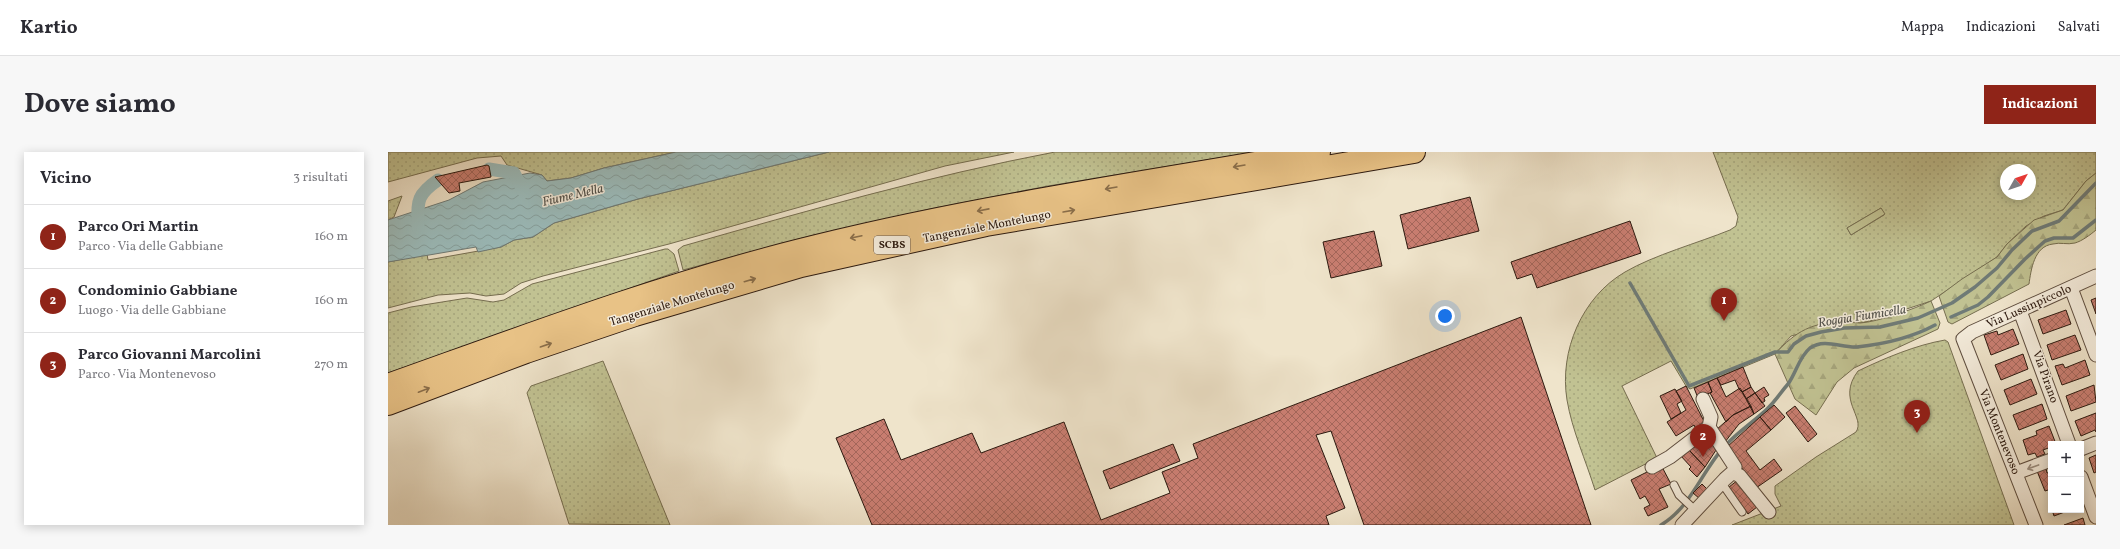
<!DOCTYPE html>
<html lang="it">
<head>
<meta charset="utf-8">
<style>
	body { margin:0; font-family:Vollkorn,serif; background:#f7f7f7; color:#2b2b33 }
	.controls { position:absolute; right:12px; bottom:12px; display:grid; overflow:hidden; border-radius:0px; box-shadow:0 2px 10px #0003 }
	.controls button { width:36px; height:36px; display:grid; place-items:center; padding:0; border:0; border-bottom:1px solid #e1e1e2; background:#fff; color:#2b2b33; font:20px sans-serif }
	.compass { position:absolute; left:1612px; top:12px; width:36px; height:36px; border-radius:50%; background:#fff; box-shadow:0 2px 10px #0003; rotate:50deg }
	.you { position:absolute; left:1057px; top:164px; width:14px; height:14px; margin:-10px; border:3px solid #fff; border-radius:50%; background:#1a73e8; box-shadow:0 0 0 6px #1a73e833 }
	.badge { display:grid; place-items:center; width:26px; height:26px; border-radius:50%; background:#8f2418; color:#fff; font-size:13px; font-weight:700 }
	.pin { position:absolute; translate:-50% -33px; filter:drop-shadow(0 1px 2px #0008) }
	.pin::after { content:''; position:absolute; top:21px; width:14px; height:12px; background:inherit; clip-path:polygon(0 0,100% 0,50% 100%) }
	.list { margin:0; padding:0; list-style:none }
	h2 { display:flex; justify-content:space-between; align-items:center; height:52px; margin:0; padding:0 16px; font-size:17px }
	h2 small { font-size:13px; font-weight:400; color:#7c7c81 }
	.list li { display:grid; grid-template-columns:26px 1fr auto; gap:12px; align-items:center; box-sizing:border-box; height:64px; padding:0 16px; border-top:1px solid #e1e1e2 }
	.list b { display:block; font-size:15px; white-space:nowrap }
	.list p { margin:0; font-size:13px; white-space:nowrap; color:#7c7c81 }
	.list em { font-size:13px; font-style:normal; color:#7c7c81 }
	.map { position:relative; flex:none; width:1708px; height:373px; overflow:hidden; border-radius:0px }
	header { display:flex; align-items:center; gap:24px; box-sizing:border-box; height:56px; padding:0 20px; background:#fff; border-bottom:1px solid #e1e1e2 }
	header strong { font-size:19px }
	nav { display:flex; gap:22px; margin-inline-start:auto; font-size:14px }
	.intro { display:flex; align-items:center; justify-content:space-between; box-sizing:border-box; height:96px; padding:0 24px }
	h1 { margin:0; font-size:28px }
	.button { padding:10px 18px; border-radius:0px; background:#8f2418; color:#fff; font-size:14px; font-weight:700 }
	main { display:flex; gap:24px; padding:0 24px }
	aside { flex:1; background:#fff; border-radius:0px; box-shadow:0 2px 10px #0003 }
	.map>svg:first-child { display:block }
</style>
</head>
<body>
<header>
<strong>Kartio</strong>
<nav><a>Mappa</a><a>Indicazioni</a><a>Salvati</a></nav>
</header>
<div class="intro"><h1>Dove siamo</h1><a class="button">Indicazioni</a></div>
<main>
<aside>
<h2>Vicino<small>3 risultati</small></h2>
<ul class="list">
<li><span class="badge">1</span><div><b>Parco Ori Martin</b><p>Parco · Via delle Gabbiane</p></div><em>160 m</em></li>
<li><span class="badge">2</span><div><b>Condominio Gabbiane</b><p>Luogo · Via delle Gabbiane</p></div><em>160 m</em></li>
<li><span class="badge">3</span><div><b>Parco Giovanni Marcolini</b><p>Parco · Via Montenevoso</p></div><em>270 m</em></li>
</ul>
</aside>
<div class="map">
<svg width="1708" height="373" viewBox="0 0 1708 373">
	<defs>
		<pattern id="green-dots" width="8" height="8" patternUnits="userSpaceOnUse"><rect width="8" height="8" fill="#c1c292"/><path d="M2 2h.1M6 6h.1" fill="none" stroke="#a6a67d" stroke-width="1.8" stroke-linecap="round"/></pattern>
		<pattern id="forest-firs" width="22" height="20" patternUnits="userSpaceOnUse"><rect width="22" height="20" fill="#c1c292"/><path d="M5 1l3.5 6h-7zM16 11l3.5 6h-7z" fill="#a6a67d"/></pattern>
		<pattern id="water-waves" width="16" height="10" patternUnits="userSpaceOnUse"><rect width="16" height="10" fill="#9cbdbd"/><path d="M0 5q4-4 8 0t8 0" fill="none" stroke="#87a2a1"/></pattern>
		<pattern id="building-cross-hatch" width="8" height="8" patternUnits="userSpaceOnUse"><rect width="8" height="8" fill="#c87d70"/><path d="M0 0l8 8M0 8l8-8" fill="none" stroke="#a3665a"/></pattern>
	</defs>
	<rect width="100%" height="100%" fill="#efe4cb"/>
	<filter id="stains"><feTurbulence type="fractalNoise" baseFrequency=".005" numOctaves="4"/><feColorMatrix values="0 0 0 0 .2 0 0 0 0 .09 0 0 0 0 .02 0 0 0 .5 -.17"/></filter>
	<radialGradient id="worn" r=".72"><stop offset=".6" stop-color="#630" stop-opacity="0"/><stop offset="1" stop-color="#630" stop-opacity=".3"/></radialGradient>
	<path fill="url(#green-dots)" stroke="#766e50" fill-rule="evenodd" d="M0 0H288L216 16 183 26 159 29 154 23 119 13 113 4 89 6 0 30Z
		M441 0H626L557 14 281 92 155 124 133 131 116 142 98 144 82 141 50 143 0 156V110L39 102 40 108 113 95 126 88 145 85 166 71 250 47Z
		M667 0H867L660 34 542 57 422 84 295 118 290 98 295 94C418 59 541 24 667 0Z
		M1325 0H1708V21L1698 29 1675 58 1656 64 1638 74 1619 92 1609 105 1543 149 1482 169 1472 171 1457 170 1403 184 1387 202 1302 237 1298 234 1283 209 1234 234 1269 306 1207 338C1198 309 1184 278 1179 248 1171 199 1194 145 1237 120 1266 103 1310 91 1342 78L1348 74 1350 65ZM1618 18H1642V42H1618ZM1493 56 1496 63 1463 83 1459 76Z
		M14 44 6 65 0 68V49Z
		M277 97H280L286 102 291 119 0 221V161L23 155 79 146 105 150 116 148 144 132Z
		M1557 188 1560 190 1626 373H1344L1393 354 1387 342V334L1428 305 1468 280C1478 265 1448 248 1470 219 1497 206 1528 193 1557 188Z
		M215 209 282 373 181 372 139 241 143 234Z"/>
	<path fill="url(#forest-firs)" stroke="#766e50" d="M1708 21V78C1702 83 1694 89 1687 91 1679 93 1672 90 1665 92 1646 94 1643 118 1641 132L1564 172 1560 170 1551 144 1574 127 1609 105 1619 92 1646 68 1675 58 1698 29Z
		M1543 149 1552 171 1550 177 1466 216 1449 230 1428 263 1407 247 1387 202C1408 179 1424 170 1457 170 1462 170 1467 171 1472 171 1490 170 1526 157 1543 149Z"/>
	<path fill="#c1c292" stroke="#766e50" d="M1493 56 1497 62 1463 83 1459 76Z"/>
	<path fill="url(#water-waves)" stroke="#6f7b77" d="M288 0H441L250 47 166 71 145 85 126 88 113 95 90 100 88 95 0 110V68L61 48 95 30 142 21 154 23 159 29 183 26 216 16Z"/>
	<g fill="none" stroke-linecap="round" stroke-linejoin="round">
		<path stroke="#6f7b77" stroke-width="3.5" d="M1242 131 1301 234 1387 200H1400L1406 192 1418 184 1433 180 1456 176 1492 175 1530 166 1564 151 1587 135 1609 116 1624 98 1644 79 1671 69 1708 31
			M1563 165 1590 153 1600 145 1637 107 1657 89 1666 86H1685L1708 68
			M1273 373C1303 355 1313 321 1335 296 1348 281 1364 271 1378 258 1387 250 1393 240 1400 232 1408 221 1411 205 1422 196 1437 186 1453 196 1469 195 1497 192 1523 186 1547 173"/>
		<path stroke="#9cbdbd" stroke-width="13" d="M101 17 126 21 136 40
			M30 76C30 50 27 44 50 28"/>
	</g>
	<path fill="url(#building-cross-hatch)" stroke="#2c190f" d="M99 13 101 14 103 25 71 31 72 39 61 41 47 25Z
		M1082 45 1091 79 1020 97 1012 63Z
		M1242 69 1253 101 1149 136 1144 122 1129 127 1123 110Z
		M986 79 994 114 943 126 935 90Z
		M1708 146V162L1703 148Z
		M1678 158 1683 172 1655 182 1650 168Z
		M1133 165 1203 373H976L943 279 928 283 957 356 938 364 941 373H484L448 286 496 267 513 308 584 281 593 301 676 270 713 368 782 341 774 320 810 306 805 292Z
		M1625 177 1631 192 1603 203 1596 183 1609 179 1610 183Z
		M1687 183 1693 198 1664 208 1659 193Z
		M1635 202 1640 217 1613 228 1607 213Z
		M1697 208 1702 223 1674 233 1667 214 1675 212 1677 216Z
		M1355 215 1363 235 1354 240 1351 237 1347 228 1333 233 1329 226Z
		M1329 226 1338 245 1352 236 1363 254 1345 263 1338 270 1322 241 1324 240 1320 230Z
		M1643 227 1649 242 1622 253 1616 238Z
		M1320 230 1324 240 1310 246 1306 236Z
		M1706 233 1708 250 1683 259 1678 244Z
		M1298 234 1319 275 1310 281 1306 273 1288 284 1279 270 1298 258 1288 239Z
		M1363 235 1367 241 1358 247 1354 240Z
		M1376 235 1381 243 1376 246 1377 249 1374 251 1367 241Z
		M1287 237 1294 249 1289 252 1293 261 1283 267 1272 244Z
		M1367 241 1377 254 1366 262 1358 247Z
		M1654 252 1659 267 1631 278 1625 263Z
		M1386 253 1397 265 1383 278 1372 265Z
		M1363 254 1366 262 1351 272 1337 290 1328 278 1345 263Z
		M1407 254 1429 282 1420 290 1398 261Z
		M1708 261V280L1707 278 1693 284 1687 269Z
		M1372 265 1383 278 1358 299 1372 318 1386 307 1394 318 1368 336 1339 295Z
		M1661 274 1668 292H1663V295L1655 298 1657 302 1649 305 1647 301 1640 303 1635 288 1649 283 1648 279Z
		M1318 280 1330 295 1317 315 1299 296Z
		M785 292 792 309 722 337 715 319Z
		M1299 296 1317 315 1309 325 1301 317 1303 315 1292 303Z
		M1708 303V320L1706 321 1701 306Z
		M1273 313 1283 332 1271 337 1280 355 1260 364 1256 356 1262 353 1257 344 1252 347 1243 328Z
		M1658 316 1659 321 1663 320V337L1657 339 1649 319Z
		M1350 328 1369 355 1360 362 1341 335Z
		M1314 332 1320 338 1312 347 1305 341Z
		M1664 358H1682L1666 364Z
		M1695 366 1697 373H1676Z"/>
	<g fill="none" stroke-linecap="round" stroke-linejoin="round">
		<defs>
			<path id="service" d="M1333 330 1354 360
				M1286 333 1291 343 1307 358"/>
			<path id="minor" d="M1683 136 1708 203
				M1632 159 1681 292
				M1693 297 1708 291
				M1264 315 1282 305 1321 275 1323 265 1315 247
				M1345 320 1352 324 1381 360
				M1628 321 1663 308
				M1693 325 1708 365
				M1294 373 1337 327 1345 320 1347 315 1321 275
				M1648 373 1575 187 1584 180 1708 124"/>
			<path id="trunk" d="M0 233C135 185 270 134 409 99 581 55 757 31 931 0
				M0 252 138 200 247 163 413 114 598 73 1026 0"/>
		</defs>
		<use href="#service" stroke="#5d4c3e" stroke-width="9"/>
		<use href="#minor" stroke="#5d4c3e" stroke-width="15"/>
		<use href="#trunk" stroke="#2c190f" stroke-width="24"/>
		<use href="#service" stroke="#f5eddd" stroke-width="7"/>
		<use href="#minor" stroke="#f5eddd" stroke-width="13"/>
		<use href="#trunk" stroke="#e8c286" stroke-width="22"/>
	</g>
	<defs><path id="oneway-shaft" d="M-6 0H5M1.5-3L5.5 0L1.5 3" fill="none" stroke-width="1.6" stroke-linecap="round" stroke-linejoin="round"/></defs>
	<g stroke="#8a6e4a">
		<use href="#oneway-shaft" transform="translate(851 14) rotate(170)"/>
		<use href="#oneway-shaft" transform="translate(723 36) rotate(170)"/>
		<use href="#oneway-shaft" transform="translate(595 58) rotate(169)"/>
		<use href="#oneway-shaft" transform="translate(681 59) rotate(-10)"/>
		<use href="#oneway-shaft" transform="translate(468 85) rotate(168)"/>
		<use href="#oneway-shaft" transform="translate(362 128) rotate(-16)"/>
		<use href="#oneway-shaft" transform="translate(158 193) rotate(-19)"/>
		<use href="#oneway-shaft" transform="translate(36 238) rotate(-21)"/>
	</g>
	<use stroke="#9b8e80" href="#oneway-shaft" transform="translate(1645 315) rotate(160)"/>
	<g text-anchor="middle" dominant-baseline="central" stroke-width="3" stroke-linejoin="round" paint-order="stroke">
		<rect fill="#f5eddd" stroke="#68594d" stroke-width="1" x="486" y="84" width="36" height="18" rx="3"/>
		<g font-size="11" font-weight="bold" fill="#2c190f">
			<text x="504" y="93">SCBS</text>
		</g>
		<g font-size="12" fill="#2c190f" stroke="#f5eddd">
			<text transform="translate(599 75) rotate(-11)">Tangenziale Montelungo</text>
			<text transform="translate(284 152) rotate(-17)">Tangenziale Montelungo</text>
			<text transform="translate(1641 155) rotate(-24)">Via Lussinpiccolo</text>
			<text transform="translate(1657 225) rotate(70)">Via Pirano</text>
			<text transform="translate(1611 280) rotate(68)">Via Montenevoso</text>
		</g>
		<g font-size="13" font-style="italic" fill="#53524c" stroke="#f5eddd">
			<text transform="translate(185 44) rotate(-13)">Fiume Mella</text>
			<text transform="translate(1474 165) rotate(-9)">Roggia Fiumicella</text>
		</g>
	</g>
	<rect width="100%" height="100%" filter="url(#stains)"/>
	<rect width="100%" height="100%" fill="url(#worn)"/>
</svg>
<div class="controls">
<button>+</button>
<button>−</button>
</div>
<svg class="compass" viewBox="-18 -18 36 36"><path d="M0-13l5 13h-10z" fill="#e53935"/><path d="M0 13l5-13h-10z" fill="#7c7c81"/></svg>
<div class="you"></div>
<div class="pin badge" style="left:1336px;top:169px">1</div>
<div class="pin badge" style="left:1315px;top:305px">2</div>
<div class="pin badge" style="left:1529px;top:281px">3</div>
</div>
</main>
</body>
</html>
